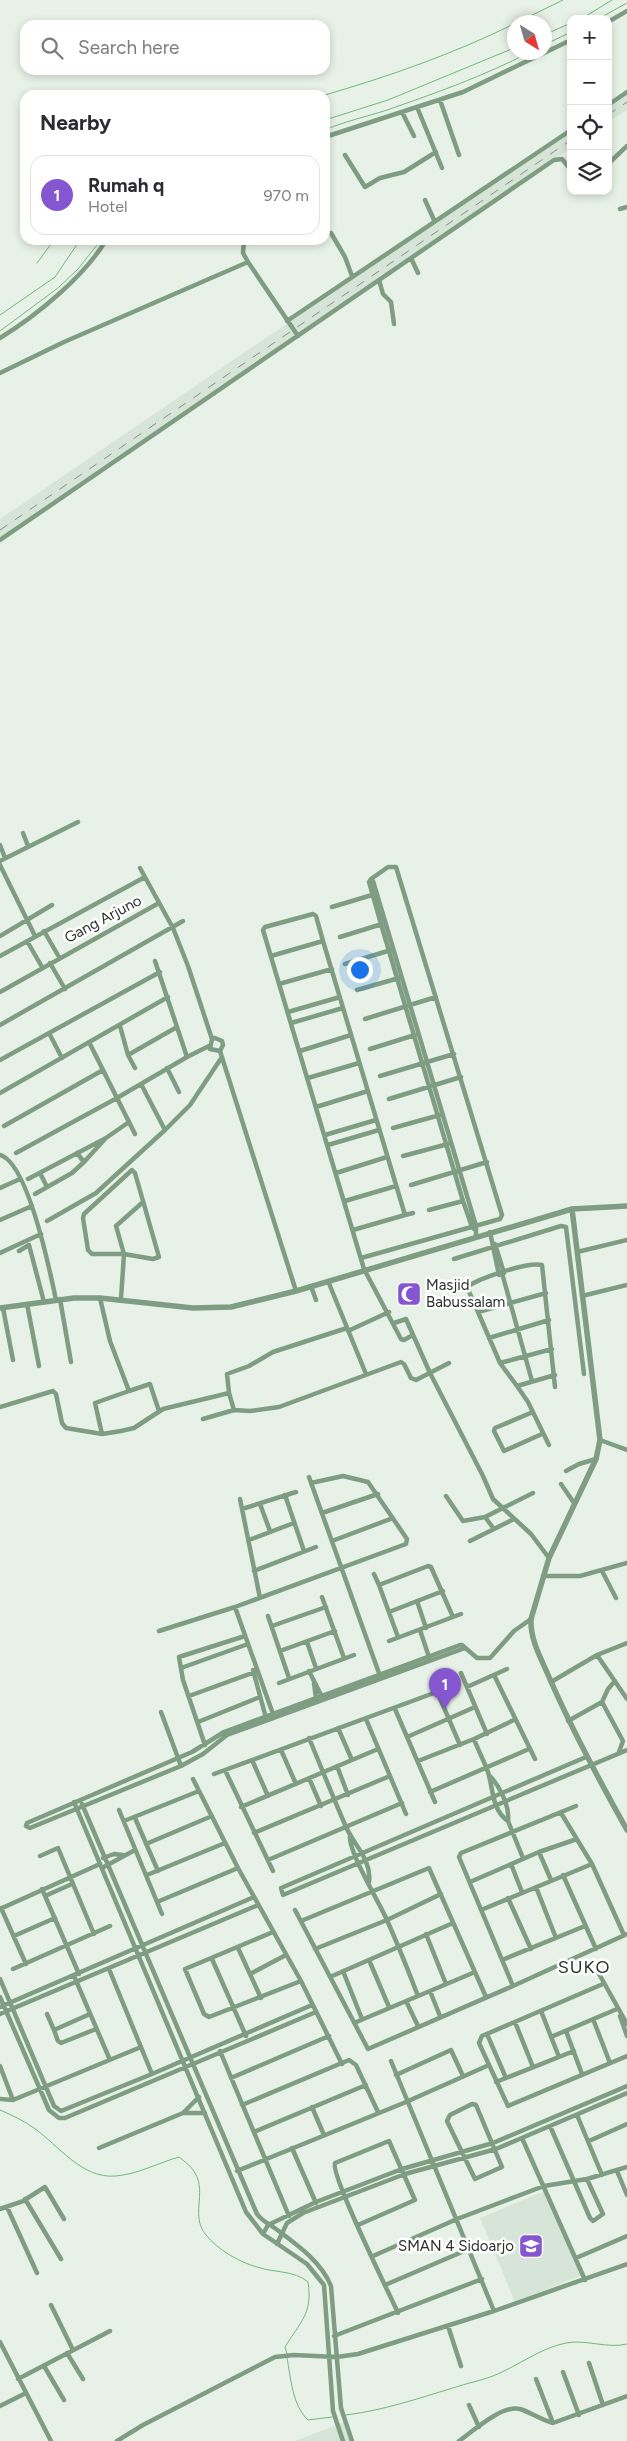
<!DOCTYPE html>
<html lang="en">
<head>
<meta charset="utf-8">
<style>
	body { margin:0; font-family:Figtree,sans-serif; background:#f2f2f3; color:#2b2b33 }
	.controls { position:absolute; right:15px; top:15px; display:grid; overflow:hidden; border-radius:10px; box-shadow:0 2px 8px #0003 }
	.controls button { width:45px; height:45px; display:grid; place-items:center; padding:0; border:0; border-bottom:1px solid #e1e1e2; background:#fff; color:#2b2b33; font:25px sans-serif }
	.compass { position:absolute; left:507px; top:15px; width:45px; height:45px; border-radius:50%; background:#fff; box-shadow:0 2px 8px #0003; rotate:143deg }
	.you { position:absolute; left:359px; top:969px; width:18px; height:18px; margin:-12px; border:4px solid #fff; border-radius:50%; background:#1a73e8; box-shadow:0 0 0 8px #1a73e833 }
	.badge { display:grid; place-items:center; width:32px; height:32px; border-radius:50%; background:#8456cf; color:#fff; font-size:16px; font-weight:700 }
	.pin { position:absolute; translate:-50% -41px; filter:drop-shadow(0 1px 2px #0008) }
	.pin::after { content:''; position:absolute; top:26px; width:18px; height:15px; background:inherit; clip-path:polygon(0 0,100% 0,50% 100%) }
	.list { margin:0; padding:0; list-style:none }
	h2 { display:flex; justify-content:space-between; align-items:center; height:65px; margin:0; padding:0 20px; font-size:21px }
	h2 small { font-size:16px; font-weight:400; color:#7c7c81 }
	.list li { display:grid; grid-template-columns:32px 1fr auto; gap:15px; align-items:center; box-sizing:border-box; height:80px; margin:0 10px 10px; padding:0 10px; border:1px solid #e1e1e2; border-radius:15px }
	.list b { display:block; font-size:19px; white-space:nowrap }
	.list p { margin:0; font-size:16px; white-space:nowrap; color:#7c7c81 }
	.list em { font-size:16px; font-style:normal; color:#7c7c81 }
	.icon { flex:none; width:28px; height:28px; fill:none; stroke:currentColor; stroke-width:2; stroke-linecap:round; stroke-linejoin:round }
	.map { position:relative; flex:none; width:627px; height:2441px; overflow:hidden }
	.search { position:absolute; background:#fff; box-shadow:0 2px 8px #0003; left:20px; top:20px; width:310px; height:55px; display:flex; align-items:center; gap:12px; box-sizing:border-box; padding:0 18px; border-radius:15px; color:#7c7c81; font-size:19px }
	.panel { position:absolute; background:#fff; box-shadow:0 2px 8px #0003; left:20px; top:90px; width:310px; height:155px; border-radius:15px }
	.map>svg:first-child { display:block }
</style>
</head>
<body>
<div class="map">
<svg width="627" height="2441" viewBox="0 0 627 2441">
	<rect width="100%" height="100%" fill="#e8f1e8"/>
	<path fill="#d7e5d8" d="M627 91V110L608 122V104Z
		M571 130V148L243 372 0 543V519Z
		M547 2190 582 2275 515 2302 480 2218Z
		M344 2422 351 2441H295Z"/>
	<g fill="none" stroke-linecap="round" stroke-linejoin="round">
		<path stroke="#70b87a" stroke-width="1" d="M581 19 612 0
			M598 19 627 3
			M518 22 563 0
			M544 35 571 23
			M544 45 571 32
			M325 95C390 76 453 54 514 24
			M325 120 388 100 514 48
			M325 130C345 121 366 117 387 110 436 93 484 76 530 52
			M37 263 54 240
			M0 315 55 277 80 240
			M0 331 58 288 78 269 101 240
			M0 2110C12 2115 24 2121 34 2128 59 2146 82 2179 116 2176 138 2174 158 2163 179 2157 184 2161 192 2167 195 2173 207 2193 190 2216 206 2235 218 2250 239 2262 257 2267 274 2273 294 2270 308 2282 313 2314 300 2322 285 2347L287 2354
			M287 2358C291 2378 292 2405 308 2420L332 2417
			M346 2415C385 2410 416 2399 453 2388 467 2383 480 2381 493 2376 518 2366 540 2348 566 2343 586 2339 607 2349 627 2344"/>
		<path stroke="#7f9d82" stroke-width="4.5" d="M608 22 627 11
			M440 100 459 155
			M608 105 627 92
			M417 107 442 168
			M402 112 414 136
			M325 137 463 92 571 40
			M345 155 365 187 380 178 404 172 436 152
			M608 164 627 146
			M425 200 434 220
			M620 209 627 207
			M331 233 345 257 352 276
			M244 240 243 253 248 262 298 336
			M411 258 418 273
			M379 280 383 294 391 302 394 324
			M287 321 571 130
			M0 338C36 316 85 276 106 240
			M0 373 64 342 248 262
			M0 540 554 160 562 159 571 170
			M23 833 28 846
			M0 845 5 858
			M0 861 78 822
			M0 865 35 936
			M140 868 173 928 188 966 212 1039
			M332 907 372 895
			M44 931 59 957
			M0 936 52 905
			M340 937 382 924
			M27 941 42 967
			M0 956 145 877
			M271 956 323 941
			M50 963 65 989
			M345 964 391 950
			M279 984 332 969
			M357 990 399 978
			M0 992 159 903
			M288 1012 340 997
			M365 1019 436 997
			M291 1023 343 1008
			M0 1025 183 921
			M120 1026 128 1055 135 1068
			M49 1033 62 1058
			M370 1049 415 1035
			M220 1051 210 1049 212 1039 215 1038 222 1041 223 1045 220 1051 296 1291
			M300 1051 351 1035
			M128 1055 177 1027
			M187 1057 209 1046
			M0 1060 160 972
			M167 1068 179 1092
			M380 1076 454 1054
			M308 1078 359 1063
			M141 1084 165 1130
			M0 1093 168 997
			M389 1099 461 1077
			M316 1107 368 1091
			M4 1126 103 1070
			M393 1128 440 1115
			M135 1134 117 1098 187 1057 155 961
			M325 1135 376 1120
			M328 1145 379 1130
			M16 1153 117 1098 89 1042
			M77 1153 84 1162 105 1139
			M0 1155C28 1163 50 1271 56 1300
			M403 1156 448 1144
			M132 1170 135 1173 159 1257 153 1259 124 1254H92L88 1250 83 1218 84 1214Z
			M40 1173 47 1187
			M336 1173 387 1157
			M28 1179 106 1138 129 1122
			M411 1185 487 1162
			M0 1188 20 1179
			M35 1194 72 1173 84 1162
			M345 1201 396 1186
			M429 1210 463 1201
			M405 1215 413 1213
			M0 1220 32 1206
			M47 1221 96 1193 165 1130 190 1105 222 1057
			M474 1229 472 1227 463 1201 381 924 369 882 371 879 373 881 476 1226V1236
			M353 1230 405 1215 323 941 316 916 313 914 265 927 263 930 364 1269 401 1339 404 1340 413 1335
			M490 1232 499 1275
			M495 1244 504 1273
			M19 1251 29 1245 44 1302
			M577 1252 627 1240
			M0 1253 41 1234
			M361 1258 500 1219 502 1215 396 867H388L371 879
			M454 1259 561 1226 566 1227 584 1374
			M502 1273 532 1381
			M328 1281 366 1374
			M311 1286 316 1300
			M546 1293 478 1312 467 1287C479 1278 527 1262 542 1265L555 1387
			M582 1296 627 1285
			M100 1298 110 1341 129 1391 95 1403 102 1434
			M60 1299 71 1362
			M121 1299 124 1254 116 1226 143 1202
			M27 1304 39 1366
			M3 1308 13 1360
			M478 1312 500 1363 517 1386 555 1375
			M394 1323 406 1319 430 1373 483 1476 493 1499 531 1534 549 1558
			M348 1331 389 1312
			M489 1338 549 1320
			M500 1363 552 1349
			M517 1386 528 1402 549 1445
			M129 1391 150 1384 159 1411
			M229 1393 227 1374 249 1366 273 1352 347 1328
			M0 1407 53 1391 56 1394 62 1423 66 1428 102 1434 121 1431 134 1428 163 1409 229 1393 234 1410 250 1411 279 1407 401 1362 404 1364 411 1378 416 1380 449 1363
			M533 1412 495 1428 494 1431 504 1451 542 1434
			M203 1419 234 1410
			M600 1440 627 1450
			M566 1471 579 1464 596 1459
			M309 1477 380 1676
			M561 1484 574 1503
			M285 1495 304 1551
			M446 1496 463 1521 485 1517 494 1529
			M240 1499 260 1598
			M260 1504 270 1531
			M242 1509 296 1492
			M322 1513 378 1494
			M485 1517 533 1493
			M249 1540 294 1523
			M332 1541 393 1518
			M470 1541 514 1519
			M254 1571 316 1547
			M602 1571 616 1598
			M374 1574 379 1585
			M543 1576H580L627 1563
			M322 1597 344 1658
			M417 1601 426 1628
			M235 1607 273 1714
			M389 1612 443 1591
			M268 1616 289 1678
			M272 1626 326 1607
			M420 1630 429 1657
			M159 1631 235 1607 406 1544 407 1539 368 1482 343 1476 311 1483
			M398 1637 379 1585 428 1566 431 1567 453 1617
			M389 1641 461 1614
			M307 1642 316 1668
			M465 1648 227 1735 203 1754 181 1766 30 1828 26 1826 27 1823 192 1752 224 1732 460 1645H462L477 1658H490L514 1631 531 1619
			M280 1651 335 1631
			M597 1655 627 1699
			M181 1668 248 1644
			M253 1670 266 1718
			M309 1671 322 1697
			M461 1673 487 1734
			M494 1675 535 1759
			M551 1682 597 1655 627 1643
			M279 1683 354 1655
			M314 1683 316 1699
			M467 1687 507 1669
			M189 1696 258 1671
			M602 1702 623 1741 619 1752
			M395 1709 435 1802
			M161 1712 181 1766
			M366 1719 406 1814
			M568 1721 602 1702 608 1689 615 1681
			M198 1722 260 1697
			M338 1728 352 1760
			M407 1737 475 1707
			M309 1738C321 1767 333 1797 346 1827 354 1845 372 1860 369 1882
			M474 1739C478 1750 484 1761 488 1772 493 1788 492 1811 508 1821
			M205 1745 183 1680 179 1657 245 1636
			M281 1750 296 1784
			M586 1757 281 1888 283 1895 627 1750
			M252 1760 268 1796
			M418 1761 474 1739 514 1720
			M337 1766 348 1795
			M225 1770 273 1871
			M214 1774 434 1693 439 1696 460 1745
			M489 1775C499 1785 510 1806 508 1821L523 1858
			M309 1778 321 1806
			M193 1779 238 1868 301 1981 342 2064
			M430 1792 529 1749
			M74 1802 246 2212 263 2234 307 2264 324 2285 333 2411 343 2441
			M82 1804 257 2214C262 2221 269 2224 276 2229 296 2244 321 2261 331 2286L341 2408 352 2441
			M241 1807 378 1749
			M119 1810 162 1914
			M561 1813 592 1864 624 1935
			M135 1818 158 1871
			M124 1821 199 1791
			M254 1833 390 1776
			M350 1836C348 1851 379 1902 387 1920 398 1945 408 1970 418 1996
			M146 1844 212 1816
			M539 1852 551 1880
			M40 1856 58 1848 94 1934
			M103 1858 114 1854 123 1855
			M268 1860 402 1803
			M511 1864 522 1892
			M102 1868 135 1850
			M147 1875 225 1843
			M563 1875 596 1949
			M470 1882 539 1852 577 1839
			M536 1887 556 1938
			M42 1889 79 1974
			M45 1896 72 1884
			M508 1898 531 1949
			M157 1902 238 1868
			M1 1908 26 1964
			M0 1909 100 1864
			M295 1910 368 2049 513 1986 627 1934
			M481 1910 592 1864
			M301 1921 429 1868 486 1997
			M273 1932 185 1969 204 2014 209 2017 301 1981
			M426 1934 446 1984
			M14 1936 55 1918
			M238 1948 261 1998
			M315 1949 387 1920 441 1894
			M212 1959 246 2036
			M369 1960 389 2007
			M502 1960 585 1926
			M13 1969 110 1926
			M109 1969 152 2074
			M343 1971 362 2019
			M598 1972 627 2024
			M250 1974 286 1955
			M74 1976 110 2060
			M330 1977 453 1923
			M0 1979 54 2106 61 2111 152 2074 312 2005
			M603 1984 482 2036 479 2043 508 2106 627 2056
			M513 1986 459 1857 461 1853 576 1806
			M430 1991 440 2016
			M0 1997 49 2110 59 2118H65L316 2012
			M406 2001 418 2026
			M0 2007 254 1897
			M541 2011 559 2057
			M0 2014 258 1905
			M47 2014 54 2030
			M90 2014 54 2030 58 2041 61 2043 96 2029
			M620 2016 627 2036
			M593 2019 610 2063
			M515 2022 533 2067
			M354 2023 475 1972
			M566 2031 582 2074
			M487 2034 506 2078
			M551 2037 617 2009
			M220 2051 289 2216
			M391 2061 494 2311
			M0 2066 13 2100
			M396 2075 451 2050 463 2076
			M231 2078 329 2036
			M496 2082 574 2051
			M199 2097 183 2113H205
			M0 2099 13 2100 141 2047
			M472 2104 476 2105 502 2167 475 2179 447 2121 450 2115Z
			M242 2105 349 2060 356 2065 378 2112
			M312 2107 324 2135
			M577 2115 602 2175
			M550 2126 590 2218 593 2221 603 2214 587 2179
			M254 2132 366 2085
			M522 2138 585 2280
			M589 2141 627 2124
			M99 2148 183 2113
			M292 2148 316 2203
			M237 2171 406 2102 489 2065
			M617 2171 627 2195
			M25 2199 61 2259
			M7 2207 37 2273
			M0 2209 23 2201 45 2187 64 2219
			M358 2225 415 2200 389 2141 335 2163C330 2174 389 2293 398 2313
			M263 2234 268 2225 316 2202 402 2169 493 2143 627 2086
			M277 2244 287 2223 303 2213 405 2174 496 2149 627 2093
			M373 2256 457 2219 544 2186 587 2179 627 2167
			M576 2258 627 2236
			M385 2285 469 2249
			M51 2305 73 2350
			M448 2326 461 2366
			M334 2336 482 2279
			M0 2342 51 2441
			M67 2353 83 2379
			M589 2363 603 2405
			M44 2366 64 2400
			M563 2372 579 2415
			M18 2379 110 2331
			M536 2379 553 2423
			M469 2405 479 2427
			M0 2406 26 2393
			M117 2441 143 2425 275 2357 294 2355 337 2357 358 2354 494 2311 627 2264
			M459 2441C473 2431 503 2404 520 2409 532 2413 541 2420 553 2423L627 2396"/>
		<path stroke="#7f9d82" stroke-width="5.5" d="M572 1209 600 1440 596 1459 549 1558 531 1619C530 1640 541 1658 549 1677 572 1730 599 1780 627 1830
			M0 1308 74 1298H100L193 1308 231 1307 296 1291 572 1209 627 1206"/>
		<path stroke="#888e88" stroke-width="1" stroke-dasharray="9 9" stroke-linecap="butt" d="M608 115 627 102
			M0 530 571 140"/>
	</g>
	<defs>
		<symbol id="mosque-square" viewBox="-11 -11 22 22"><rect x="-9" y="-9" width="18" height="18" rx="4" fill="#8456cf" stroke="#fff"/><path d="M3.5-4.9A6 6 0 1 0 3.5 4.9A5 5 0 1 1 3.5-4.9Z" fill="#fff"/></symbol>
		<symbol id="school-square" viewBox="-11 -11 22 22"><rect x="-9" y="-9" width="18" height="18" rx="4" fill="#8456cf" stroke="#fff"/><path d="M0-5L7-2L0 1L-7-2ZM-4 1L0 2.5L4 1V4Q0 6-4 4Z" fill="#fff"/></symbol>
	</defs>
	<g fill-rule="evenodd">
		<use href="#mosque-square" x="395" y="1280" width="28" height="28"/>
		<use href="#school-square" x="517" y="2232" width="28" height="28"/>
	</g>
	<g text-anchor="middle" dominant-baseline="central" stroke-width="5" stroke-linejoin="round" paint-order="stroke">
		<g font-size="15" fill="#2c2f2c" stroke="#fff">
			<text transform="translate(103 919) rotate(-28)">Gang Arjuno</text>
		</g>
		<g font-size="15" fill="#2c2f2c" stroke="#fff" text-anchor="start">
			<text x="426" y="1285">Masjid<tspan x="426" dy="17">Babussalam</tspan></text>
			<text x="514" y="2246" text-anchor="end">SMAN 4 Sidoarjo</text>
		</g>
		<g font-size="18" letter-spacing="1" fill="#2c2f2c" stroke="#fff">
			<text x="584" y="1967">SUKO</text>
		</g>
	</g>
</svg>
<div class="controls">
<button>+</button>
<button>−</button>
<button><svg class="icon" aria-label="locate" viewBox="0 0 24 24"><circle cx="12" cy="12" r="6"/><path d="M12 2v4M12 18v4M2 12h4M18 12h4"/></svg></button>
<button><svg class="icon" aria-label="layers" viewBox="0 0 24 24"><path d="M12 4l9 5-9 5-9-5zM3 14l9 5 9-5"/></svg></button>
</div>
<svg class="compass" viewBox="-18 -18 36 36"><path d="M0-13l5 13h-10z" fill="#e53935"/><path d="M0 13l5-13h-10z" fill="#7c7c81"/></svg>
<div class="you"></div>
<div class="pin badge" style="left:445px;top:1709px">1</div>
<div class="search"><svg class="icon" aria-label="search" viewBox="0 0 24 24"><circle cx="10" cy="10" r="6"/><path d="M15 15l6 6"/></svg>Search here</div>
<section class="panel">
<h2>Nearby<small></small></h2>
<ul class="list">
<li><span class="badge">1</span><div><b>Rumah q</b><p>Hotel</p></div><em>970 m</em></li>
</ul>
</section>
</div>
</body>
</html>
